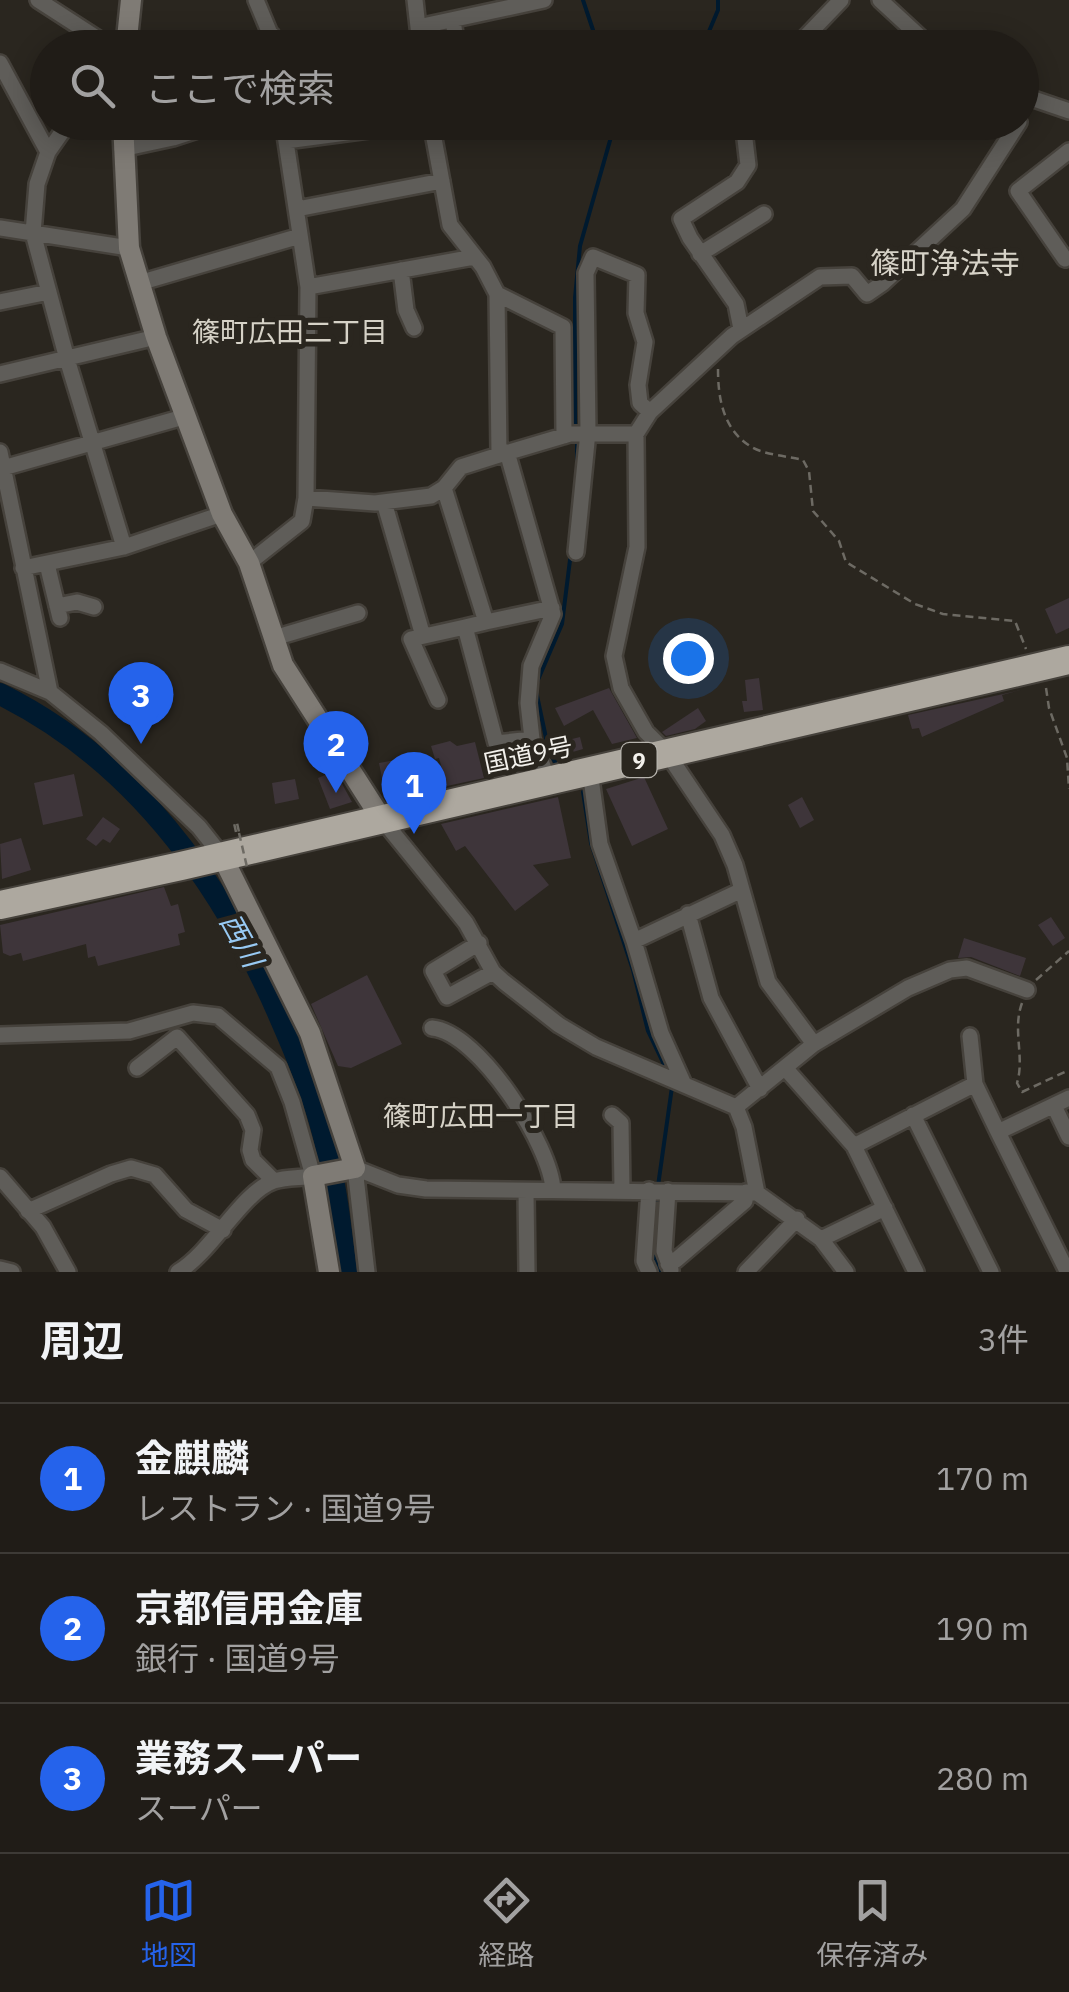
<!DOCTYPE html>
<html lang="ja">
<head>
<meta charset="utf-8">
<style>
	body { margin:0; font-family:"IBM Plex Sans","Noto Sans JP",sans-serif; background:#2d2924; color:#f1f3f6 }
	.you { position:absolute; left:688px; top:658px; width:35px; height:35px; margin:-25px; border:8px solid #fff; border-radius:50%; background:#1a73e8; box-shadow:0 0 0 15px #1a73e833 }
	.badge { display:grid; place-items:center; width:65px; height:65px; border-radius:50%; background:#2563eb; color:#fff; font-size:32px; font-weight:700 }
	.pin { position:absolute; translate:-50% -82px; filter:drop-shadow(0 2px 5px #0008) }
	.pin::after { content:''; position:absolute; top:52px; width:35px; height:30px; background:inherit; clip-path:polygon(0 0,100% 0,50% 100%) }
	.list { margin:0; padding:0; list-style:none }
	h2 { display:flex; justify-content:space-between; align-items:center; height:130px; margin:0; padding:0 40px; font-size:42px }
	h2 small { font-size:32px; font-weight:400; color:#a2a1a1 }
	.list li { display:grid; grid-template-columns:65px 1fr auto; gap:30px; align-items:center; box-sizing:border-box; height:150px; padding:0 40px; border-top:2px solid #3d3a36 }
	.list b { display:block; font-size:38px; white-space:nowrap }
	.list p { margin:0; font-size:32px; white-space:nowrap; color:#a2a1a1 }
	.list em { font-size:32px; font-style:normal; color:#a2a1a1 }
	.icon { flex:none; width:55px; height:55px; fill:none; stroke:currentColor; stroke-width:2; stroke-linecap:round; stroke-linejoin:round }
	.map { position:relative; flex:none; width:1069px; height:1272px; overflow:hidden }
	.search { position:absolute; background:#201c17; box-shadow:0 5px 25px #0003; left:30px; right:30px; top:30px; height:110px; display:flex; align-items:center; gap:25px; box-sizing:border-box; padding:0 35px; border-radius:55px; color:#a2a1a1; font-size:38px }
	.sheet { height:580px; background:#201c17 }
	nav { display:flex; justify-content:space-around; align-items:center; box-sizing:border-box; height:140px; border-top:2px solid #3d3a36; background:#201c17; font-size:28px; color:#a2a1a1 }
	nav a { display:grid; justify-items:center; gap:5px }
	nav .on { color:#2563eb }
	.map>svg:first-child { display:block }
</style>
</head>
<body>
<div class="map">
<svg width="1069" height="1272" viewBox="0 0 1069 1272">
	<rect width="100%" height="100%" fill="#2a261f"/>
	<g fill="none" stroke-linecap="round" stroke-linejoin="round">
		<path stroke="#001a2f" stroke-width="4" d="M583 0 593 30 586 48
			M702 48 718 10V0
			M604 122 615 133
			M575 428V298L580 246 611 137 624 122
			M577 473V437
			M537 682 562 624 571 552
			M536 691 549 752 555 762
			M583 792 591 843 633 970 648 1031 668 1073
			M658 1186 672 1087
			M657 1195 653 1255 659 1272"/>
		<path stroke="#001a2f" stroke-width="22" d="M0 694C133 760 221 882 279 1015 294 1049 310 1086 320 1122 334 1171 340 1222 346 1272"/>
	</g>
	<path fill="#3e353a" d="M1069 598V628L1056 634 1045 609Z
		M759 678 763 710 744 712 742 701H747L745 680Z
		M609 688 637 738 612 744 593 710 564 726 555 708Z
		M1021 690 1002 695 1004 701 922 737 919 728 912 729 908 715Z
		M698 708 706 721 695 729 666 736 662 732Z
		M580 737 583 749 559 756 556 743Z
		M450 741 457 746 475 742 484 778 447 786 439 758 435 759 431 746Z
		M412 757 416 777 383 783 379 763Z
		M335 771 352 802 330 809 318 778Z
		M74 774 83 816 43 825 34 783Z
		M644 777 668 829 632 846 606 789Z
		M295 779 299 799 275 804 272 783Z
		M558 797 571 858 533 865 549 885 515 911 465 846 456 851 441 824Z
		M802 797 814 820 800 828 788 805Z
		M103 817 120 829 110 843 103 839 96 846 86 839Z
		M21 838 31 870 2 879 0 844Z
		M164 887 171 906 178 904 185 932 178 934 180 945 98 966 95 956 88 958 86 944 23 961 21 953 10 956 3 953 0 925Z
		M1051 917 1065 938 1053 946 1038 925Z
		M964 938 1026 958 1020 976 971 957 958 958Z
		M367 975 402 1044 351 1068 338 1066 311 1004Z"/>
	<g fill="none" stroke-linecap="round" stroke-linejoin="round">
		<defs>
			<path id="street" d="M38 0 103 42 119 48
				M256 0 276 48
				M415 0 418 27
				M880 0 932 48
				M453 20 457 48
				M241 48 272 35
				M420 48 418 27 544 0
				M795 48 841 0
				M0 63 48 152 37 184 33 233 67 359 124 547
				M1022 95 1069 111
				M431 122 450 225 483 267 497 294 499 455
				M286 141 429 122
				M122 149 173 138 222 122
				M48 152 69 122
				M297 209 442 181
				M0 228 129 248
				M700 254 764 214
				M1065 259 1018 191 1069 151
				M401 270 406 310 414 328
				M139 283 300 236
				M308 287 474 257
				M497 294 563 327 564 436
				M0 302 49 292
				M741 329 736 304 690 238 681 219 737 182 748 165 743 122
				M0 374 156 337
				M0 452 50 692
				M507 452 553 614 531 666 528 703 532 739
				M3 468 187 416
				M444 488 486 622 465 627 496 743 532 739 549 781
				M306 498 375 503 431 496 444 488 461 467 499 455 570 434H636
				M384 502 423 636
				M576 552 588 432 586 273 593 257 637 275 636 313 645 342 638 385 640 403 650 412
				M249 563 302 521 306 498 308 287 283 122
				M47 564 60 618
				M23 568 124 547 222 514
				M57 606 77 602 94 607
				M486 622 552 608
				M274 638 358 613
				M0 671 50 692 101 733 199 827 222 856
				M438 700 411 639 465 627
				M590 771 600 844 634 941 661 1033 683 1082
				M381 818 466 923 493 972 504 982 559 1025 596 1047 736 1107 744 1127 757 1193
				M688 914 711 998 760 1089
				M634 941 742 890
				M479 943 433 971 447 997 493 972
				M432 1028C479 1032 551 1146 553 1190
				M0 1035 129 1031 193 1013 218 1016 278 1067 292 1102 313 1176C301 1178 286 1177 274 1181 242 1192 212 1252 178 1272
				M970 1036 975 1084
				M814 1044 768 982 735 865 722 835 667 753 646 732 621 688 614 656 637 547 636 434 650 412 732 336 820 277 852 276 867 294 883 283 963 209 1019 122
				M137 1068 177 1037 247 1115 253 1130 250 1150 253 1160 274 1181
				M786 1069 854 1146 975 1084 998 1132 1069 1098
				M1054 1106 1069 1137
				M736 1107 814 1044 908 988 950 970 967 968 1027 990
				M612 1115 621 1123 622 1190
				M913 1115 991 1272
				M998 1132 1066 1269
				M854 1146 916 1272
				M0 1177 43 1227 68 1272
				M668 1191 664 1251 671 1270
				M526 1192 527 1272
				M28 1211 111 1174 131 1168 155 1175 186 1210 223 1230
				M821 1239 885 1208
				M668 1264 676 1260 745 1201 746 1192
				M0 1269 12 1272
				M367 1272 355 1168 398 1185 426 1189 757 1193 821 1239 846 1272
				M649 1272 644 1261 649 1190
				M746 1272 797 1219"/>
			<path id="secondary" d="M126 48 131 0
				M123 122 129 248 156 337 222 514 249 563 283 665 381 818
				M222 856 310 1033 355 1168 313 1176 329 1272"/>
			<path id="highway" d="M0 905 181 866 1069 660"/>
		</defs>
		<use href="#street" stroke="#46423c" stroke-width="20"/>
		<use href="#secondary" stroke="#46423c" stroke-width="25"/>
		<use href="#highway" stroke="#46423c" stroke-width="32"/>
		<path stroke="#6d6a63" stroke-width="2.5" stroke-dasharray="8 5" stroke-linecap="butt" d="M718 369C718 398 723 429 750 446 763 455 788 456 803 460L809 471 813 511 839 541 846 562 915 604 943 614 1015 621 1026 649
			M1046 688 1049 708 1067 758 1069 789
			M236 832 234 823H237L239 832
			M1036 980 1069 951
			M1022 1003C1012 1030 1025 1057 1017 1083L1022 1092 1069 1070"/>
		<use href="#street" stroke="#5f5d59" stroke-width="15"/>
		<use href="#secondary" stroke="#7f7b75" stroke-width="20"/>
		<use href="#highway" stroke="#ada89f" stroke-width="28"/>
		<path stroke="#6d6a63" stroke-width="2.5" stroke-dasharray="8 5" stroke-linecap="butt" d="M239 833 247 867"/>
	</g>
	<g text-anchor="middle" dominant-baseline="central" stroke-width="10" stroke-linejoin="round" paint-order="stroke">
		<rect fill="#2a261f" stroke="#b7b4ae" stroke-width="2.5" x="621.5" y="743" width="35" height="34" rx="8"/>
		<g font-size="22" font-weight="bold" fill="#f3f1ec">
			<text x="639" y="760">9</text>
		</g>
		<g font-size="25" fill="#f3f1ec" stroke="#2a261f">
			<text transform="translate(528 754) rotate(-12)">国道9号</text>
		</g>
		<g font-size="28" fill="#d6d2c7" stroke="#2a261f">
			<text x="290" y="331">篠町広田二丁目</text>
			<text x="481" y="1115">篠町広田一丁目</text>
		</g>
		<g font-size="28" font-style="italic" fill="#98caf4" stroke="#2a261f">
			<text transform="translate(242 940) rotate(61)">西川</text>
		</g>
		<g font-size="30" fill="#d6d2c7" stroke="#2a261f">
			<text x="945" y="262">篠町浄法寺</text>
		</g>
	</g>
</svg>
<div class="you"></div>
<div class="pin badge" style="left:414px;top:834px">1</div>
<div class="pin badge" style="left:336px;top:793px">2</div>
<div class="pin badge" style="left:141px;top:744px">3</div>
<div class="search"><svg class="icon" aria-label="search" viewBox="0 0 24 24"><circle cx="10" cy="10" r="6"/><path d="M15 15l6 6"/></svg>ここで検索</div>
</div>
<section class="sheet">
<h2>周辺<small>3件</small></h2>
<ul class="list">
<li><span class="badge">1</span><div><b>金麒麟</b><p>レストラン · 国道9号</p></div><em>170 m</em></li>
<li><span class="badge">2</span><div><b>京都信用金庫</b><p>銀行 · 国道9号</p></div><em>190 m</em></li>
<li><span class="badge">3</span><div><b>業務スーパー</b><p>スーパー</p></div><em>280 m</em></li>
</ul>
</section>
<nav>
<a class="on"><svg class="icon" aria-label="map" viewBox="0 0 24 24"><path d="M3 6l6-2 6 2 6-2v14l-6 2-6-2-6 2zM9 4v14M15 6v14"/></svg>地図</a>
<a><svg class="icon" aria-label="directions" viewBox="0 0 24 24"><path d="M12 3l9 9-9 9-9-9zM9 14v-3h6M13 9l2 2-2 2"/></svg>経路</a>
<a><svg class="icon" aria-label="saved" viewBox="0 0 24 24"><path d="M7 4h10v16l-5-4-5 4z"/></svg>保存済み</a>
</nav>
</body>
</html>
